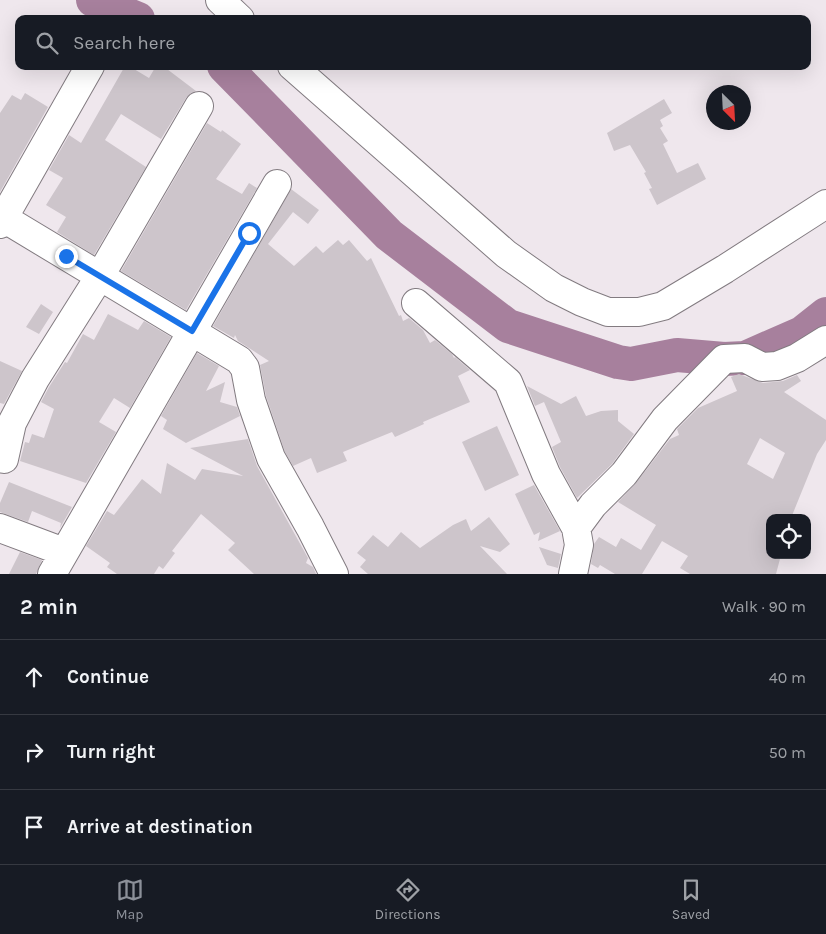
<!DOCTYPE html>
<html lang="en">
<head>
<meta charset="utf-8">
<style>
	body { margin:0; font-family:Karla,sans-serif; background:#20242c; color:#f1f3f6 }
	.controls { position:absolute; right:15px; bottom:15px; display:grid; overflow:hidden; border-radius:10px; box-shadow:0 5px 20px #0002 }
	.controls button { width:45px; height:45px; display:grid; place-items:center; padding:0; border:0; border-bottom:1px solid #363941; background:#171b24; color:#f1f3f6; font:25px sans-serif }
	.compass { position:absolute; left:706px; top:85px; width:45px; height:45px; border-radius:50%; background:#171b24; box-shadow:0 5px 20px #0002; rotate:156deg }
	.stop { position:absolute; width:15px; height:15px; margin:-11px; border:4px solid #1a73e8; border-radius:50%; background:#fff }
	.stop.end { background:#1a73e8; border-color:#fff; box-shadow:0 1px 5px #0008 }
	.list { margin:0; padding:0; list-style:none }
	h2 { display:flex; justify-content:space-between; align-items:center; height:65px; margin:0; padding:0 20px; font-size:21px }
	h2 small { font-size:16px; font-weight:400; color:#9ea1a6 }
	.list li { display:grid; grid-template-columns:32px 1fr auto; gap:15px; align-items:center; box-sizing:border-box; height:75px; padding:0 20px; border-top:1px solid #363941 }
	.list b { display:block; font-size:19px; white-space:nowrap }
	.list em { font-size:16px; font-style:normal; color:#9ea1a6 }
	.icon { flex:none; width:28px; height:28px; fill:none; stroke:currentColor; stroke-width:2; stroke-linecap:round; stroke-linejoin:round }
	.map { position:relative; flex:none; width:826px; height:574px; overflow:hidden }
	.search { position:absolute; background:#171b24; box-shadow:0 5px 20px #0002; left:15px; right:15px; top:15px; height:55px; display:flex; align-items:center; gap:12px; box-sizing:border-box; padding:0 18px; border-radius:10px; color:#9ea1a6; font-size:19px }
	.sheet { height:290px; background:#171b24 }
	nav { display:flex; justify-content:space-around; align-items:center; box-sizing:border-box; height:70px; border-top:1px solid #363941; background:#171b24; font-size:14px; color:#9ea1a6 }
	nav a { display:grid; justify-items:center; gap:2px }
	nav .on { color:#8c9099 }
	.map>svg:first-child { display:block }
</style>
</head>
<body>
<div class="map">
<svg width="826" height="574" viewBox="0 0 826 574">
	<rect width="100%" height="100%" fill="#efe7ed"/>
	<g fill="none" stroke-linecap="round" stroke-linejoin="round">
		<path stroke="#a7809d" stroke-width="34" d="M93 0 138 19
			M224 66 389 235 508 326 618 362 631 364 677 355 724 359 745 358 802 333 826 314"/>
	</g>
	<path fill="#cdc5cb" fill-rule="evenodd" d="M125 66H129L149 78 156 66H163L196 91 191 93 186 98 161 139 121 114 105 140 146 167 94 255 57 232 66 217 46 205 63 178 49 170 69 135 81 143Z
		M25 93 48 107 0 192V113L12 95 21 100Z
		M664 99 672 113 660 120 663 126 660 128 668 141 663 144 677 173 698 163 706 179 657 205 649 189 652 188 644 173 646 172 630 145 614 151 607 133Z
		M207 123 221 132 222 130 241 144 216 179 242 194 249 183 257 188 186 310 121 271Z
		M291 189 319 210 308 224 293 212 268 244 294 266 316 246 323 253 338 240 343 245 349 240 367 261 371 258 399 316 401 315 403 321 409 318 423 330 430 343 435 340 452 354 454 358 455 357 470 370 458 376 470 402 423 422 424 424 395 437 392 432 343 452 347 461 317 473 311 458 293 466 285 452 266 396 260 365 269 361 238 341 235 335 234 338 213 326Z
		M41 304 53 312 39 334 26 327Z
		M108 314 138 330 144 321 171 337 130 408 114 398 99 422 116 432 86 483 20 461 25 442 29 443 32 434 44 438 54 409 41 402 49 387 65 362 67 363 83 334 94 340Z
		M197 353 219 366 206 391 225 382 220 402 237 407 240 416 186 443 163 429 167 420 161 416Z
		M0 361 22 371 4 404 0 403Z
		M739 374 763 383 783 381 797 375 801 381 784 392 826 420V440L817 454 791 518H770V555H781L776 574H690L680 568 688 556 662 541 642 574H615L600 565 598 568 591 564 594 544 599 537 616 547 621 538 641 550 656 525 618 502 636 483 670 439 679 435 677 429 698 408 737 391 731 377ZM760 438 785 453 773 479 747 464Z
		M527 386 561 404 576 396 586 416 601 411 618 410V421L634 434 612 464 577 498 560 467 552 447 561 442 544 402 535 406Z
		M497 426 519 475 485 491 462 442Z
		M248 439 257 466 308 558 306 563 313 567 316 574H254L228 550 235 543 201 514 172 551 175 553 163 569 159 566 154 574H117L107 567 110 563 86 546 107 511 114 515 142 479 161 494 167 463 195 480 202 469 243 476 190 448Z
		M9 482 72 507 60 528 61 523 32 511 28 522 0 512V503Z
		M534 485 560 531 538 541 540 532 534 535 515 494Z
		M489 517 510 544 500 552 480 546 507 574H368L360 567 366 560 357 553 373 535 388 547 401 532 420 548 453 525 466 519 471 531Z
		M539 547 561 554 558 568 547 565Z
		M20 552 42 560 36 574H9Z"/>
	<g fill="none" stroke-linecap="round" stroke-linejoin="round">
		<defs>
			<path id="minor" d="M220 0 240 19
				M292 66 506 254 554 288 582 302 608 312H639L663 306 725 269 826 204
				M0 216 239 360 245 368 251 400 271 458 310 527 334 574
				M0 224 90 66
				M416 303 508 382 546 474 576 528 579 545 573 574
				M0 458 4 459 12 423 35 379 100 276 199 106
				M0 528 64 552
				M576 528 593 505 624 474 665 419 724 359 745 358 762 367 777 366 797 358 826 340
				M52 574 277 184"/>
		</defs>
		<use href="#minor" stroke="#827b80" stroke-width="30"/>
		<use href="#minor" stroke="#fff" stroke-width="28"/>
	</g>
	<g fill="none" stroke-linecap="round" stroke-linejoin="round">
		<path stroke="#1a73e8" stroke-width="6" d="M66 256 192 331 249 233"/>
	</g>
</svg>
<div class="controls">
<button><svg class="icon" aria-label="locate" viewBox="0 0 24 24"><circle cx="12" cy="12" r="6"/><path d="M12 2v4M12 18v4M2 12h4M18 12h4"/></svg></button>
</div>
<svg class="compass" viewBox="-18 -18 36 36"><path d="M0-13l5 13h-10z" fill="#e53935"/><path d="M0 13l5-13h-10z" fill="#9ea1a6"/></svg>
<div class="stop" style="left:249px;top:233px"></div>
<div class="stop end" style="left:66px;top:256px"></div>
<div class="search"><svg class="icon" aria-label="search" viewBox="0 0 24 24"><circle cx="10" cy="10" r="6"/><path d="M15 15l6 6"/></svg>Search here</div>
</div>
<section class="sheet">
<h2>2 min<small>Walk · 90 m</small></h2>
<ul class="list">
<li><svg class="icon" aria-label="ahead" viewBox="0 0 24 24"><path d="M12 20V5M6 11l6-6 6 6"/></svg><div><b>Continue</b></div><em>40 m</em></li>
<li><svg class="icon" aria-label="right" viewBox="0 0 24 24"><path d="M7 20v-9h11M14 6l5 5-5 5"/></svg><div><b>Turn right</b></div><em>50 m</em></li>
<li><svg class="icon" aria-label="arrive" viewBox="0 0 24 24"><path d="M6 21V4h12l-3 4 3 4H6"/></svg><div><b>Arrive at destination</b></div></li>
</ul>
</section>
<nav>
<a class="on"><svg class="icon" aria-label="map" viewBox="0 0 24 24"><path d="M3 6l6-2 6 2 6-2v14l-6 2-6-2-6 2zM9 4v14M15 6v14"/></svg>Map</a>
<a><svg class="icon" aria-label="directions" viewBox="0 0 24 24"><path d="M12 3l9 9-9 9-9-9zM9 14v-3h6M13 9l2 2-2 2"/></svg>Directions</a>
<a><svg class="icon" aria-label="saved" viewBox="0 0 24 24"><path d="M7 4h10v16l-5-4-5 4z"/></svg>Saved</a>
</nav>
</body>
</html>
